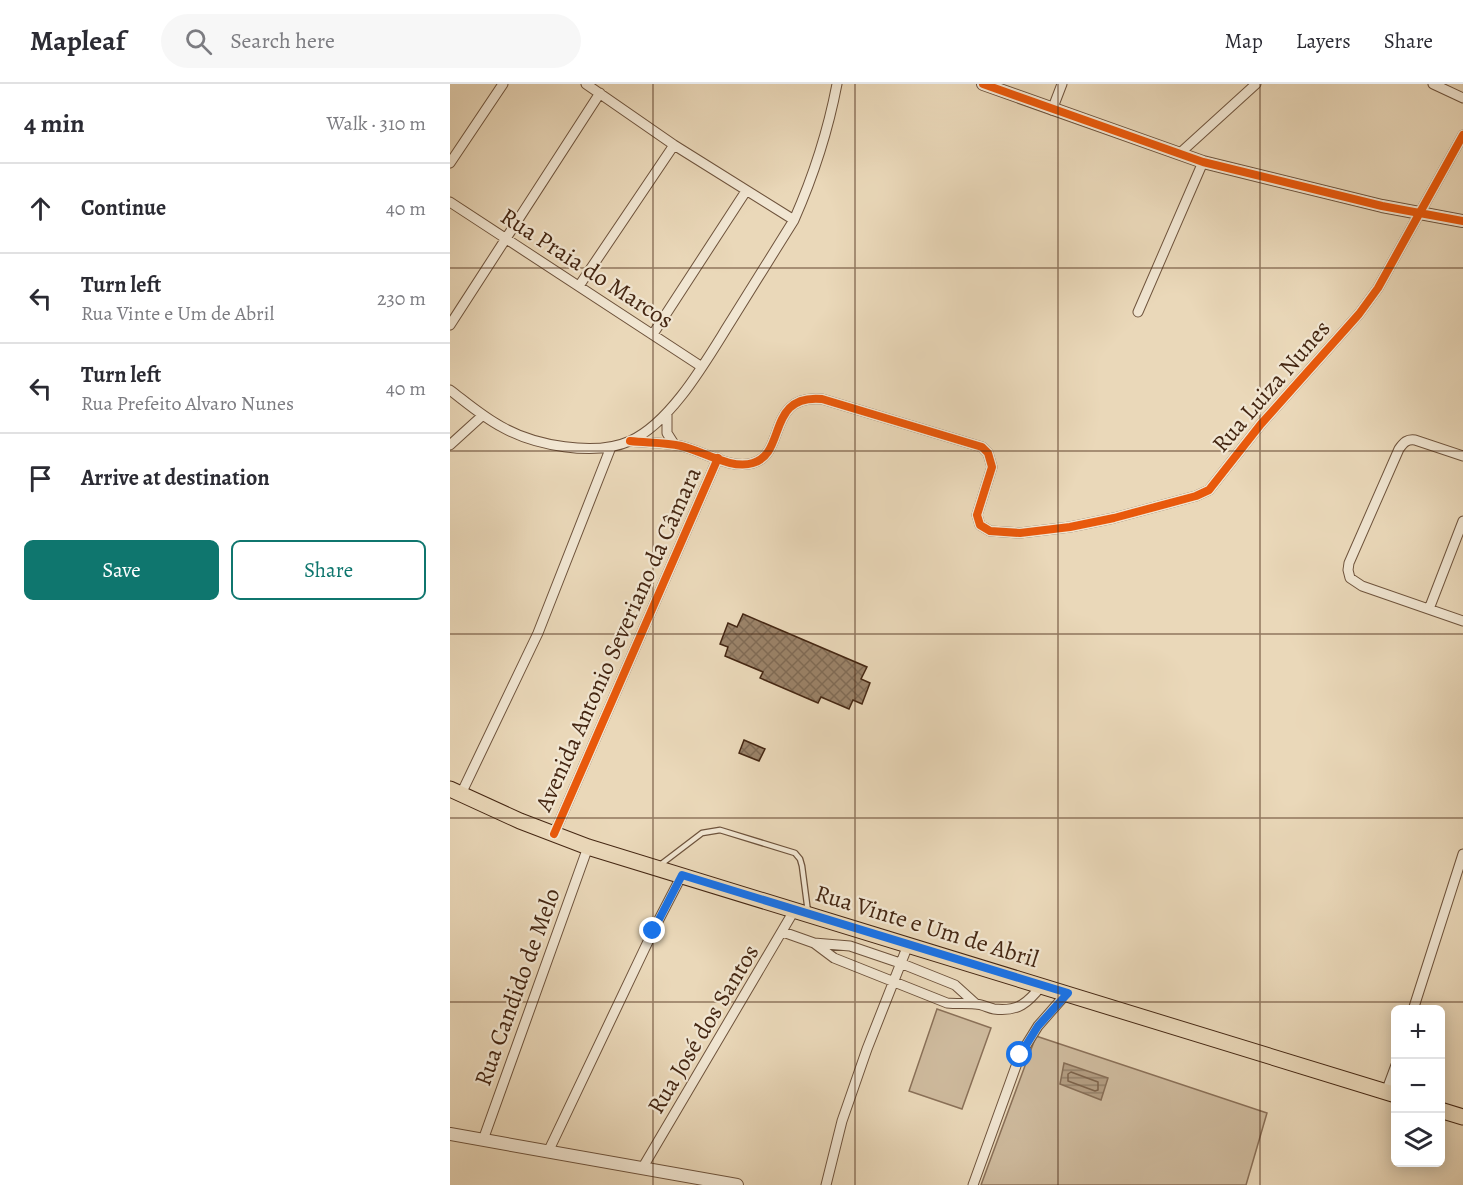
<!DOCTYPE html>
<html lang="en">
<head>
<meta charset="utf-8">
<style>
	body { margin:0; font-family:Alegreya,serif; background:#f7f7f7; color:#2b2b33 }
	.controls { position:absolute; right:18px; bottom:18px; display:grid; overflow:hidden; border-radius:9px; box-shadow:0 3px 15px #0003 }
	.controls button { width:54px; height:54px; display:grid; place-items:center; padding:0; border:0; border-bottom:2px solid #e1e1e2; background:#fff; color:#2b2b33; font:30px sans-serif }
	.stop { position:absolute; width:18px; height:18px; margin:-14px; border:4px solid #1a73e8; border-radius:50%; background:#fff }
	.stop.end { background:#1a73e8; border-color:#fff; box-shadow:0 2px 6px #0008 }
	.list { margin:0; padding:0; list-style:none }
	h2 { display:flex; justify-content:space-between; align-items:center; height:78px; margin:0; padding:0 24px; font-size:26px }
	h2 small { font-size:20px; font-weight:400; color:#7c7c81 }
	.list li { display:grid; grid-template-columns:39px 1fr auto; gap:18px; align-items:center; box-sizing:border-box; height:90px; padding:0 24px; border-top:2px solid #e1e1e2 }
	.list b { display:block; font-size:22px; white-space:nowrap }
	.list p { margin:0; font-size:20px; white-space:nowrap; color:#7c7c81 }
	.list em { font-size:20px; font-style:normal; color:#7c7c81 }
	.actions { display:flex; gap:12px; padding:18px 24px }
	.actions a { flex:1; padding:14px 0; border:2px solid #0f766e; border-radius:9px; text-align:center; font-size:21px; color:#0f766e }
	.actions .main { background:#0f766e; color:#fff }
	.icon { flex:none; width:33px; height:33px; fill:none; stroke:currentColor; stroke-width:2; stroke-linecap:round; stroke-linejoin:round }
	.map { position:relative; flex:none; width:1013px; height:1101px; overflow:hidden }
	header { display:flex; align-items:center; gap:36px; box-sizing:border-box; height:84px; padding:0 30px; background:#fff; border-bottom:2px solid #e1e1e2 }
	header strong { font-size:28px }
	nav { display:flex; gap:33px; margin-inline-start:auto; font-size:21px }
	.search { width:420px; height:54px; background:#f7f7f7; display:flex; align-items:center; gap:15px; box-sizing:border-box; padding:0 21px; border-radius:33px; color:#7c7c81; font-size:22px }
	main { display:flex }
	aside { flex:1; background:#fff }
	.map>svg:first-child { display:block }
</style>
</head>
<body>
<header>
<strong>Mapleaf</strong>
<div class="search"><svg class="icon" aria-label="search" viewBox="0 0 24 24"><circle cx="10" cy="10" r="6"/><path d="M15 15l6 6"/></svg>Search here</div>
<nav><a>Map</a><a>Layers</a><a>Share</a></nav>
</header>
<main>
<aside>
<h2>4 min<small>Walk · 310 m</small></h2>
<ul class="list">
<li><svg class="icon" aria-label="ahead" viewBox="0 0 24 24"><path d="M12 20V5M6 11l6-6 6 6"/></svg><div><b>Continue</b></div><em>40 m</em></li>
<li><svg class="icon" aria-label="left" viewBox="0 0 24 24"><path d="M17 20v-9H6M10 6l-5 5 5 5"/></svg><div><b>Turn left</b><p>Rua Vinte e Um de Abril</p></div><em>230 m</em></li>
<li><svg class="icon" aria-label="left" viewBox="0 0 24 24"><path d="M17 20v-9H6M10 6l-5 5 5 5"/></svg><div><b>Turn left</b><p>Rua Prefeito Alvaro Nunes</p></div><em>40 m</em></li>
<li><svg class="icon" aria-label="arrive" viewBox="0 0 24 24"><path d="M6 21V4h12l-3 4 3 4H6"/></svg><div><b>Arrive at destination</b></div></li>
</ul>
<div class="actions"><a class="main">Save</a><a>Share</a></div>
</aside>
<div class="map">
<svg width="1013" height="1101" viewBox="0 0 1013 1101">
	<defs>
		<pattern id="water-rules" width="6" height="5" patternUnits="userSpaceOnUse" patternTransform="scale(1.5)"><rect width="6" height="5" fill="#b29c81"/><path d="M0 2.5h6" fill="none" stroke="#937f68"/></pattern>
		<pattern id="building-cross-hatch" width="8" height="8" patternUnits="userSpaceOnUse" patternTransform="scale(1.5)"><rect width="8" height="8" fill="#9b8369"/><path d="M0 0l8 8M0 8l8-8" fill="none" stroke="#806b55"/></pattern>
	</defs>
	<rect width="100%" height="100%" fill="#ead8b9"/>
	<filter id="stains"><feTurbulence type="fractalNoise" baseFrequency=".00333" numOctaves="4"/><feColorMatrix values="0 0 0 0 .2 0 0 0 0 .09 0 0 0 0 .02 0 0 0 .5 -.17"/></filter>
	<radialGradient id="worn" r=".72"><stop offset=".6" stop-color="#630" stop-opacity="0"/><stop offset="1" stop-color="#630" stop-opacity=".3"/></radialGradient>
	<path fill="#ceba9d" stroke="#8a7058" stroke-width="1.5" d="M487 925 541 944 512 1025 459 1007Z
		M586 952 817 1029 796 1101H531Z"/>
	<path fill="url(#water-rules)" stroke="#866d55" stroke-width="1.5" d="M614 979 658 994 651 1016 610 1000Z"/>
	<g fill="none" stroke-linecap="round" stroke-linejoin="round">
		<path stroke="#7c624a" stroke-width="1.5" d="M621 988 648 998V1006L645 1007 618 997V990Z"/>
	</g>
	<path fill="url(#building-cross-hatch)" stroke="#452713" stroke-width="1.5" d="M293 530 417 583 411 595 420 599 412 620 403 616 399 625 371 613 368 619 310 594 313 588 275 572 278 563 270 560 278 539 287 543Z
		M294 656 315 665 309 677 289 669Z"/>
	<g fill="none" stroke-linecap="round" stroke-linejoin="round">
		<defs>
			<path id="service" d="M210 781 252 749 270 746 345 769 350 775 352 782 358 828"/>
			<path id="minor" d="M136 0 224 61 344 136
				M983 0 1013 14
				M602 26 612 0
				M729 70 806 0
				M0 79 53 0
				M0 118 252 283
				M129 202 224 61
				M688 228 753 78
				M0 241 150 9
				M203 250 296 107
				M0 306C17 319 33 333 52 343 84 361 144 373 180 357 222 338 257 275 281 237 302 203 323 170 344 136 363 93 378 47 387 0
				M217 329V349L224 360
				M180 357C197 359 215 358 231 362 253 367 281 386 303 379 337 369 316 310 372 315L532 363 538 369 542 383 527 431 530 441 540 447 570 449 620 443 664 434 746 412 759 406 811 340 909 230 928 204 1013 51
				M0 361 33 331
				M1013 372 965 356C957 355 954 358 949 365L899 479 898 486 900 494 912 502 1013 537
				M979 525 1013 437
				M11 710 88 549 161 363
				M104 750 268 374
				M333 848 364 859 400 862 450 879 505 901 526 920
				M364 859 384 874 497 919C507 920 516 919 525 920 532 920 538 924 544 925 568 928 578 919 592 901
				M963 926 1013 770
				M936 1008 946 981
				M33 1056 138 763
				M98 1068 203 847 232 791
				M193 1083 345 825
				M376 1101 392 1037 417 965 458 861
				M523 1101 570 971 588 942 617 909"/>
			<path id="tertiary" d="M533 0 753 78 932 122 1013 137
				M0 1050 287 1101"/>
			<path id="primary" d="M0 705 70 737 138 763 946 1011
				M990 1026 1013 1033"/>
		</defs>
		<use href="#service" stroke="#6e533c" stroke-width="7"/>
		<use href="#minor" stroke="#6e533c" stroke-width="11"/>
		<use href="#tertiary" stroke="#6e533c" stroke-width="14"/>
		<use href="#primary" stroke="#452713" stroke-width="17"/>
		<use href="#service" stroke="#f1e6d2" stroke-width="4.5"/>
		<use href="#minor" stroke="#f1e6d2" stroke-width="9"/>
		<use href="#tertiary" stroke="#f1e6d2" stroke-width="12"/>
		<use href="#primary" stroke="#ead8b9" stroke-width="15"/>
		<defs>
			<path id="cycleway" d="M533 0 753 78 932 122 1013 137
				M180 357C197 359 215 358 231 362 253 367 281 386 303 379 337 369 316 310 372 315L532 363 538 369 542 383 527 431 530 441 540 447 570 449 620 443 664 434 746 412 759 406 811 340 909 230 928 204 1013 51
				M104 750 268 374"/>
		</defs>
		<use href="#cycleway" stroke="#f1e6d2" stroke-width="11"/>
		<use href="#cycleway" stroke="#e8590c" stroke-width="8"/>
	</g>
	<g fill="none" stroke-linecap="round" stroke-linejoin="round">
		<path stroke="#1a73e8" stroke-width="8" d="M203 847 232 791 618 909 588 942 570 971"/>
	</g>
	<path fill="none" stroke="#452713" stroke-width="1.5" stroke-opacity="0.55" d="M203 0V1101M405 0V1101M608 0V1101M810 0V1101M0 184H1013M0 367H1013M0 550H1013M0 734H1013M0 918H1013"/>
	<g text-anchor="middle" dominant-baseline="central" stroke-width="4.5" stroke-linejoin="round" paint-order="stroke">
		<g font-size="24" fill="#452713" stroke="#f1e6d2">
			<text transform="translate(137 184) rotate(33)">Rua Praia do Marcos</text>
			<text transform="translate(821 302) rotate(-49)">Rua Luiza Nunes</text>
			<text transform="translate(168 555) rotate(-66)">Avenida Antonio Severiano da Câmara</text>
			<text transform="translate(477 842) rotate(17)">Rua Vinte e Um de Abril</text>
			<text transform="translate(67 903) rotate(-70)">Rua Candido de Melo</text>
			<text transform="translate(253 945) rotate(-59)">Rua José dos Santos</text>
		</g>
	</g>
	<rect width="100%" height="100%" filter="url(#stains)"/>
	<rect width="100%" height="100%" fill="url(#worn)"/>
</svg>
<div class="controls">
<button>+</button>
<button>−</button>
<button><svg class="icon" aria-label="layers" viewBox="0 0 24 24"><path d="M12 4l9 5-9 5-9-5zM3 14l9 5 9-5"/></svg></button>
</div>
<div class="stop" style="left:570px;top:971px"></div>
<div class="stop end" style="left:203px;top:847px"></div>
</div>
</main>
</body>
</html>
